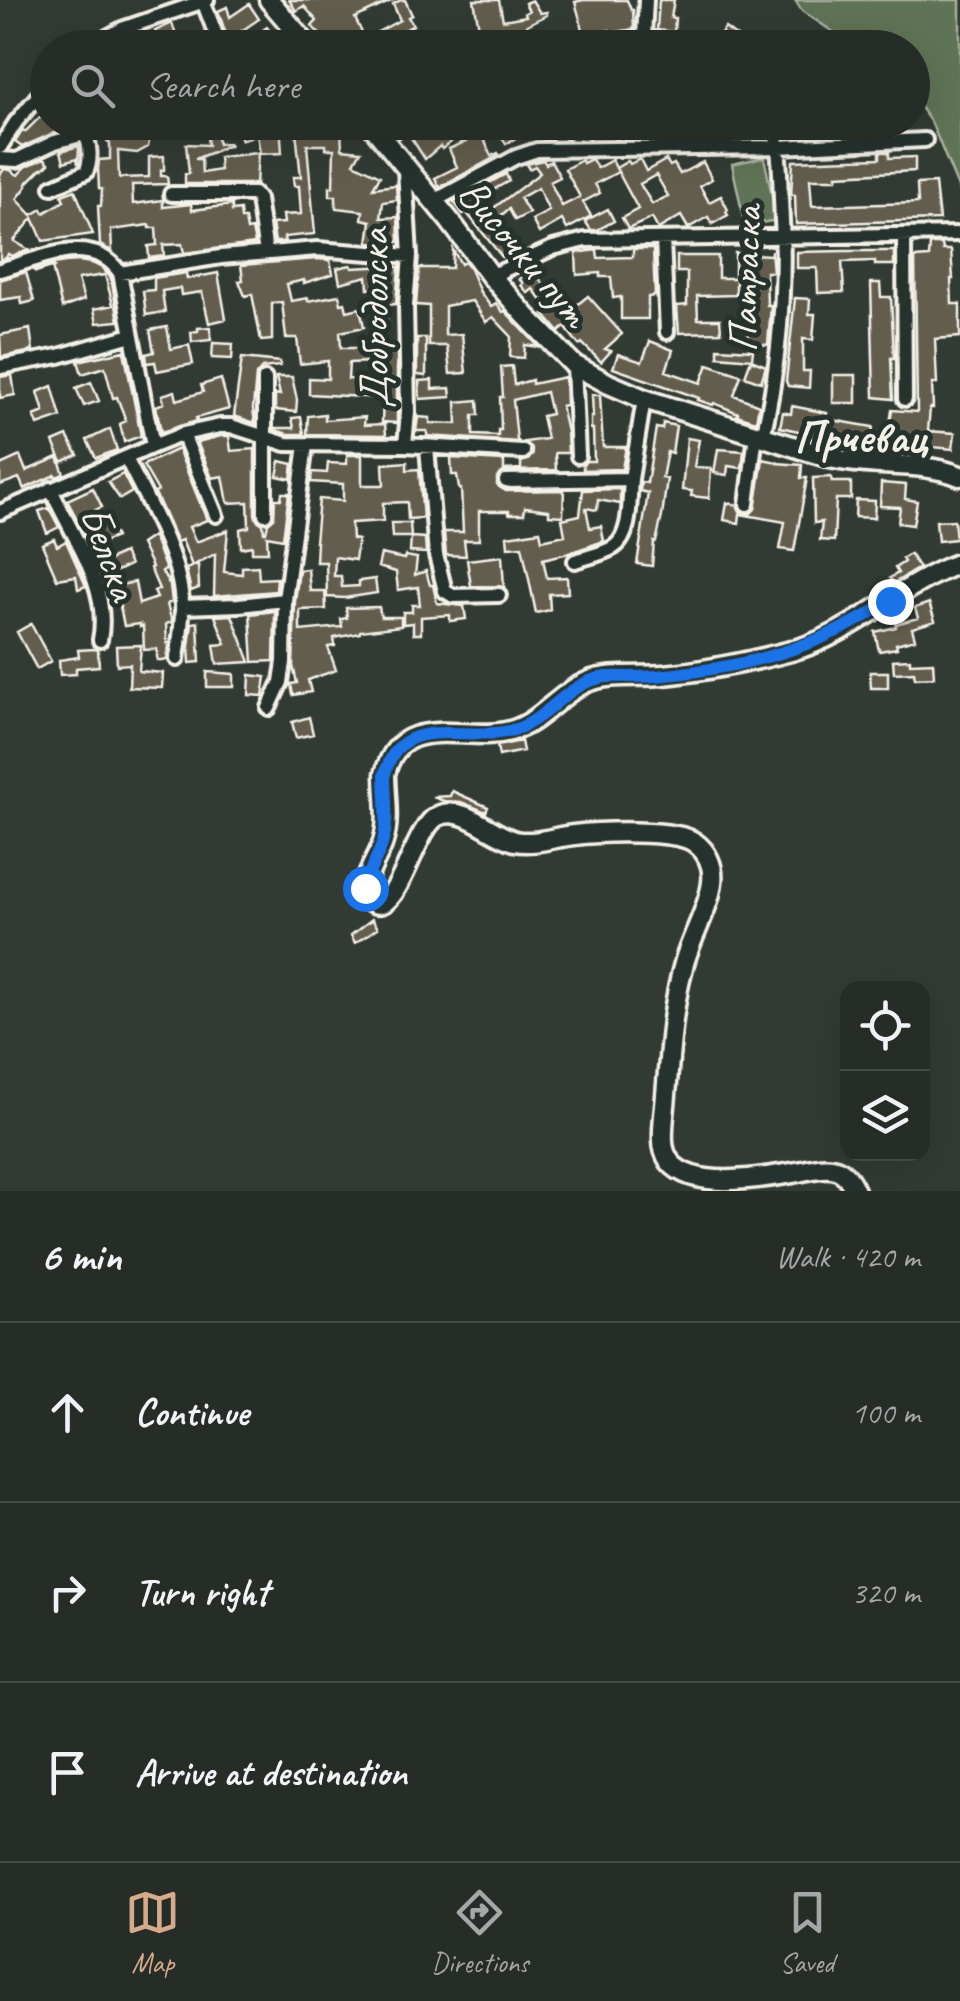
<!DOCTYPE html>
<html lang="en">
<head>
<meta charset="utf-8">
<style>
	body { margin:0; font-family:Caveat,sans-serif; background:#323832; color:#f1f3f6 }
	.controls { position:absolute; right:30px; bottom:30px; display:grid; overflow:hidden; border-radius:20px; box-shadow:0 10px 40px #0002 }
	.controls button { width:90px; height:90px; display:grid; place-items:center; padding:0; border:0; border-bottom:2px solid #424843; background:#262c26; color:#f1f3f6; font:50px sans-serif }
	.stop { position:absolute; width:30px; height:30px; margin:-22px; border:8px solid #1a73e8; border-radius:50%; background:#fff }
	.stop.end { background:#1a73e8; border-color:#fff; box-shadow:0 2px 10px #0008 }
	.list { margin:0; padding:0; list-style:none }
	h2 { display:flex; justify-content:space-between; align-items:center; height:130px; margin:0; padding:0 40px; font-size:42px }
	h2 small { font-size:32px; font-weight:400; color:#a4a7a7 }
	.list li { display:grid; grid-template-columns:65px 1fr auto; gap:30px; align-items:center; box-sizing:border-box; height:180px; padding:0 40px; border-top:2px solid #424843 }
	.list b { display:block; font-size:38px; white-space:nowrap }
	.list em { font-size:32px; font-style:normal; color:#a4a7a7 }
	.icon { flex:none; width:55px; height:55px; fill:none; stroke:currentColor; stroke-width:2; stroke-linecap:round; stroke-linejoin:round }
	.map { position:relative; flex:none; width:960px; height:1191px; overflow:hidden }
	.search { position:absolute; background:#262c26; box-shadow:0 10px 40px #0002; left:30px; right:30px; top:30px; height:110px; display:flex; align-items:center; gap:25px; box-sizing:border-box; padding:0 35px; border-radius:55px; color:#a4a7a7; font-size:38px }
	.sheet { height:670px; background:#262c26 }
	nav { display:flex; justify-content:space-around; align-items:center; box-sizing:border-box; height:140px; border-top:2px solid #424843; background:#262c26; font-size:28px; color:#a4a7a7 }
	nav a { display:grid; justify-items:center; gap:5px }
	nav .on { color:#d6ab8b }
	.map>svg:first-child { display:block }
</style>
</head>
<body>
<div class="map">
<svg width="960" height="1191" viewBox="0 0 960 1191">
	<rect width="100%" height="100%" fill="#323b33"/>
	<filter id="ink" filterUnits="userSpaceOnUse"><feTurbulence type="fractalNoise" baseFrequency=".01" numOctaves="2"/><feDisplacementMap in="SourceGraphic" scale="20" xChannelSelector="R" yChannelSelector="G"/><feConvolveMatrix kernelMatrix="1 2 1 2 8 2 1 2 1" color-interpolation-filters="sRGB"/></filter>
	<g filter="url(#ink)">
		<path fill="#5e7357" stroke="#a9b2a0" stroke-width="2.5" d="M795 0H960V192L932 124 913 97 912 48 856 47 802 11Z
			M764 157 777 220 745 226 732 164Z"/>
		<path fill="#645d4d" stroke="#f4f1e8" stroke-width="2.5" fill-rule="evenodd" d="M289 0H393L355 18 364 37 346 48H322L327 42 312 26 317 21 304 6 296 11Z
			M401 0H405L412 15 408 17 413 25 405 30 415 48H403L402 42 391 48H382L374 34 400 20 393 4Z
			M474 0H499L503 20 526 16 525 13 529 11 525 3 532 0 540 13 547 12V15L527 25 532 41 520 45 518 37 471 48H436V43L480 34Z
			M583 0H627L631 10H633L634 29 610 33 609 30 585 37 575 2Z
			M659 0H674L671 18H675L674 32 657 30Z
			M249 4 259 19 228 40 218 11 227 7 230 17Z
			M172 23 177 38 162 45 155 31Z
			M267 27 281 48H266L260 39 263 38 259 33Z
			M725 28 752 48H724L716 41Z
			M42 115 48 122H66L59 131 22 147 15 142 23 130 25 132Z
			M100 122H118L122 127 132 122H182L185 128 176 133 173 127 149 141 148 147 137 153 118 151 119 178 149 177V157L164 156V170H161V176H167L168 184 132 185 133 204 163 200V207L191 204 192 210 232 205V211L240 210 241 219H245L247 230 252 229 255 244 184 253 182 244 163 245 164 256 149 258 148 246 157 245 156 228H150V225L111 230 112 251 100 245 98 206H101L102 189 99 188 98 169 99 160 110 159V144L95 127Z
			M235 122H280L282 153 260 154 257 134 242 140Z
			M295 122H305V128L341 127 342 149 361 151 354 163 380 176 373 188 396 185 397 200 383 202 381 218 398 217 399 241 392 245 368 243 371 221 362 219 363 211 336 208V196H330V187H333L334 149H326V145H307L315 234 284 237 285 242H275L272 224 284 223 283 215 301 214 299 186H294L293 177H301Z
			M430 122H436L451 142 442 149 440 146 425 159 410 136Z
			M498 122H515L522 134 506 144 494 125Z
			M545 122H598L602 131 588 139 583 130 566 140 562 133 550 140H544L537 127Z
			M607 122H645L616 139Z
			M663 122H702L686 131 689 136 675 138 674 136 671 138Z
			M722 122H756L730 137Z
			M216 126 218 144 229 143 230 145 195 159H201L202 173 220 170 219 157 258 153 256 184H185V174L189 173 186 144 208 145 206 128Z
			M482 134 491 156 498 153 499 155 440 187 435 178 457 167 449 149Z
			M79 146 78 164 77 158 64 162 61 151Z
			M880 152H889V158L915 157V171L837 175V179H810L812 206 918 203 917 184 935 183 939 220 796 224 795 195H791L793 161 880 158Z
			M44 158 49 163 43 169 42 168 26 184 27 186 17 199 32 215 42 209 44 213 64 201 62 195 75 190 93 234 43 241 33 218 14 241 29 250 12 256 8 254 6 258 0 260V175L4 169 10 170 18 175 25 167Z
			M592 159 597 168 612 160 618 172 595 184 600 193 583 202 591 216 567 229 562 220 539 233 532 220 549 211 538 188 520 198 529 213 515 220 509 209 494 221 514 247 502 257 466 212 463 214 454 202 506 174 509 181 477 199 487 213 540 173 535 166 529 169 526 164 543 160 546 164 551 161 560 177 550 182 562 206 580 197 565 169 582 160 583 163Z
			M640 159 646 171 666 160 670 166 674 164 680 174 703 162 712 179 700 186 709 202 721 196 728 210 726 212 728 215 712 224 708 217 688 228 681 216 658 229 652 218 628 229 622 218 638 209 616 168 628 161 630 164ZM656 175 668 196 652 204 640 184Z
			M608 209 614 221 597 230H591L585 221Z
			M930 244H942L943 250H951L953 279H951L952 304H960V337L935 339 937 384H932L933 408H930L928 431 955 433 953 449 911 445V452L886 450 892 410 917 412 915 258 929 257Z
			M633 249H653L655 296 648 297V319H621V297L613 298 611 277H600V273L577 275 576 253 597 250 598 258 633 257Z
			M453 250 461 264 465 262 470 269 480 292 491 307 496 303 503 312 505 311 539 347 525 345 524 358 510 357 511 336 493 317 486 322 472 301 445 306V335L462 334 466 373 450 374 447 346H429V306L416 305 419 268H452Z
			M771 250 773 272H766L767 305H771L768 345 748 343 749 330H751L753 276H735V253L771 255Z
			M845 251H894V265H875V261L842 262 844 292 818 293 817 268H797V252Z
			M677 256H718V278H736V295L697 296 698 319H720L721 332 679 333 677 306 687 305V272H677Z
			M317 259 330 260 333 274 304 283V280L287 284 291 301 308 298V301L339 295 341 304 345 303 347 311 360 308 364 327 340 332 341 348H368L371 362 349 363 348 379 382 380V361L379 362 378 348 397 346V423L382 422 383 398 309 394V378L328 379V361L300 364 297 338H286L282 302 272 303V340L261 341 252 294 245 296 239 281 243 280 241 265Z
			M79 261 92 263 102 268 111 278 119 321 97 323 94 309 113 305 105 275 78 279 84 300 62 308 52 267 36 272 33 270 51 265 55 268 53 264 65 262Z
			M351 265 352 268 390 266 399 267 396 304 386 305 387 321H376L374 288 368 289 367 276 340 283 337 268Z
			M532 269 546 287 549 286 572 309 588 296 622 334 605 349 611 351 601 362 582 343 579 345 565 327 559 332 544 314 549 310 533 289 528 293 521 285 523 283 519 279Z
			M26 272 34 301 22 304 21 297 0 300V280Z
			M186 273 187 279 218 273 226 319 209 323 202 292 181 295 180 288 162 291 165 312 146 315 143 291 154 290V278Z
			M871 283H880L881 297H891L894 358H891L893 399 874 397Z
			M795 298 810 299 809 314H815L813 340 803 339V371H810L809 388 788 386 786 381Z
			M167 327 171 349 189 345 193 364 157 371 155 362 147 363 146 354 154 352 150 330Z
			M210 327 211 340 192 342 191 332 198 331V328Z
			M30 329 33 351 1 357 0 335Z
			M417 338H426V376L417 375Z
			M650 341 673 350 666 371 701 383 708 364 741 375 734 395 759 405 756 421 737 415 738 413 714 403 713 405 698 400 699 398 613 368 618 354 642 362Z
			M213 343 233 344 232 359 212 358Z
			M718 348 753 350 752 359 718 356Z
			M124 351 141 436 124 442 120 424 126 421 117 397 113 398 105 367 82 374 78 361Z
			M242 358 280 362V366L262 368 256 375 253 409 255 423 234 416Z
			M751 360 766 366 761 382 745 376Z
			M512 366 514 385 532 380V384L565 377 566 405 561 406 567 432 568 453H555L556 470 505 471 497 477V485L506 491 564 490 563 516 549 515V510L525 507 524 514H509V511H479V540H464L466 556 446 555 444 532H463L461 489H459L457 475H452L451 458 504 461V470L521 469V462L528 460 533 454 531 447 525 442 547 439 542 416 551 414 546 392 513 400 517 440 519 442 427 436V431H416L418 417 430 418V423L457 424 456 402 478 400 479 415H473V435L498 436V430H501L500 397H503L501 367Z
			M12 375 15 395 0 398V377Z
			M833 375H856V403H833Z
			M276 377H292L297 400 296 412 275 410V394L280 395Z
			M221 379 229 409 196 418 197 421 161 432 156 406 164 403 162 395 175 391 177 400 203 392 201 385Z
			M432 380V389L450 388 451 397 420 399 419 381Z
			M91 382 99 401 84 406 76 388Z
			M52 386 61 417 38 425 34 416 44 412 38 392Z
			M592 395H600L603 447H626L622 469 583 470V465L586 461H594L593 429H591V417H593Z
			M792 406 827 413 826 419 873 427 870 447 816 436 815 440 802 436 803 432 780 427 783 412 791 414Z
			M325 414V420L365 417 364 425 385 424 386 435 307 434 308 416Z
			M301 417 304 434H288L275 430V428H294L292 418Z
			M663 423 676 426 672 453 667 452 662 478 667 479 662 516 656 542H654L652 566 637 564 648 493 640 491 641 482 647 483 656 428 662 429Z
			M110 429 117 450 96 458 87 440Z
			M67 436 78 455 62 462 53 442Z
			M221 436H229L231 451 255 449V514L257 520 263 524 264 532H266L268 523 274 518 275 499H281L282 493H289L283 539 267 536 268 552H252V546L241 548 240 529 249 527 248 502 228 503 223 476 212 478 197 442Z
			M687 438 699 440 694 467 711 468 709 498 691 496 692 491 682 490Z
			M178 449 207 520 189 527 196 542 228 530 224 572 242 574V567L258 566 259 579 277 578 276 591 214 596 215 554 192 566 182 540 177 542 155 493 158 491 143 465Z
			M718 449 744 451 742 468 728 466 727 475 714 473Z
			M347 455H362V485H384L383 464 407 462V470L419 469 423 518 408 519 407 502 383 503V521L351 523 352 539 358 540 355 560 335 557 334 576H341L342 587 359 586V581L375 579 377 593 345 598 327 597 326 562H316L317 542H315L319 499 343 501V484L311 482 312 472 327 473 328 463 347 464Z
			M20 456 26 471 58 457 64 474 56 477 55 475 24 489 19 478 0 485V465Z
			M763 459 777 462V463L802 465 801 478H807L794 551 780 549 785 522 740 514 739 523 724 520 727 503 737 505 740 511 745 514H750L755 509Z
			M280 461 293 464 291 479 277 476Z
			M123 474 132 492 120 499 108 482Z
			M831 477 832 482H851V499H836L834 541 820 540 822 522 814 523 813 478Z
			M881 483 906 485 905 499 917 501 913 525 898 523 900 507 880 506Z
			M93 488 102 507 77 519 67 500Z
			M620 489V504L598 500 597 510 586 508 590 528 601 526 604 541 569 553 543 559 547 578 567 577 568 593 549 594 550 610 536 613 522 546 508 547 507 536 540 531 542 540 565 535 562 519 580 515 583 490Z
			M856 500 875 501 874 518 855 517Z
			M49 508 59 527 47 533 39 511Z
			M954 520 956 539 938 541 936 521Z
			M108 522 116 537 91 547 86 537 96 533 94 528Z
			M391 523H410L411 537H392Z
			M153 536 166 570 162 572 170 585 172 602 167 604 172 622 166 624 167 643H169L167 660H157V649L144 650 143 626 140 627V624L124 626 116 586 135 582 139 604 157 598 154 591 159 589 150 568 152 567 141 544Z
			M411 537 425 538 426 553 410 552Z
			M54 539 57 546 66 541 86 586 78 589 76 576 57 579 42 544Z
			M124 553 130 565 104 577 100 567 106 564 104 562Z
			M381 554 404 559 405 556 417 558 415 575 426 571 430 585H433L437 603 464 606 466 619 450 621V615L421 617V634H413V623L403 624V612H412V605H420L418 587 398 590 396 572 378 567Z
			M910 554 919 568 894 583 890 578 898 573 895 568 904 562 902 559Z
			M502 556 504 587 471 586 467 560Z
			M198 564 199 588 191 591 186 569Z
			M308 569 310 591H325L326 609 300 610V631L342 627 341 619 347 618 346 608 379 607 381 617H401V626L360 631V633L334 638 335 646 328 647 336 670 308 680 311 692 293 695 291 684 297 683 293 666 295 601 299 570Z
			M929 603 935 621 912 628 915 639 896 644 897 648 879 651 875 632 896 627V624L918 618 915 608Z
			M275 611 274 661 253 662 250 614Z
			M232 615 250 662 217 664 214 645 226 644 215 616Z
			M198 622 200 662 190 663 189 646 192 623Z
			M31 624 51 661 37 669 17 632Z
			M141 645 139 671 163 673 162 688 129 687 130 664 117 665 116 646Z
			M95 649 98 650 99 666 76 668V674L60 675 59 660 79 657 78 650Z
			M910 659V663L933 662 934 677 915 678 914 672 894 673 893 660Z
			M207 672 234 674V687H207Z
			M870 672H888V688H871Z
			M250 675 266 677 263 696 249 695Z
			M309 717 313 734 296 738 292 722Z
			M521 741 523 751 499 756 497 746Z
			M452 791 488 807 486 812 461 802 444 801 433 797 450 796Z
			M372 919 378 928 355 943 351 935Z"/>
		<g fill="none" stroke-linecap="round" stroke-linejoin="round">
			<defs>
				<path id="street" d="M203 1 221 48
					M644 37 646 0
					M87 48 122 29 207 0
					M583 48 644 37 697 48
					M382 140 407 122
					M0 147 16 122 48 84
					M0 159 17 160 55 142 84 134C91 142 91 163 86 172L52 187
					M171 194H254L258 199 266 253
					M434 201 516 157 537 150 778 147 925 140
					M904 235 905 399
					M663 239 667 332
					M0 270C38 260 92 231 120 273L221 257 317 249 410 256
					M120 273 153 446
					M491 276 553 248 585 240 960 234
					M574 365 578 456
					M0 367 59 356 131 335
					M183 434 216 515
					M763 437C781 358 786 279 781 199 780 173 780 147 772 122
					M405 445 408 412 406 305 410 256 405 168
					M427 447 436 555 445 591 453 596 499 595
					M126 458C147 502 180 555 182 604 183 622 179 641 177 659
					M506 481 631 479 644 399
					M51 489C71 535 111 587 100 640
					M747 504 756 435
					M0 512 153 446 183 434 220 426H231L286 444 405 445 523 452
					M265 514V379
					M575 561C587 557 603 554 614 547 632 535 629 498 631 479
					M183 607 239 605 285 600
					M269 708 281 682 284 662 285 600 306 445"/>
				<path id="secondary" d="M269 0 310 48
					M369 122 450 221 491 276 526 316 574 365 609 384 644 399 830 458C873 468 918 460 960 476
					M855 1191C851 1181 846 1173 836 1169 824 1165 810 1170 798 1172 762 1178 694 1191 670 1162 666 1156 663 1148 663 1141 662 1126 665 1110 666 1095 670 1050 672 1004 685 960 692 936 710 905 712 882 714 866 707 851 694 842 675 829 599 832 574 835 554 837 535 845 515 841 491 835 463 804 438 816 414 827 400 912 374 903 366 900 365 891 366 884 368 869 379 856 383 842 390 821 385 796 385 774 400 710 465 743 510 731 541 723 558 694 587 682 609 673 638 677 663 675 706 671 749 662 791 651 854 634 899 585 960 563"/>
			</defs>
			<use href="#street" stroke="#f4f1e8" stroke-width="20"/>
			<use href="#secondary" stroke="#f4f1e8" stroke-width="25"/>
			<use href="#street" stroke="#26332d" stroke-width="12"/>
			<use href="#secondary" stroke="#26332d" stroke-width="18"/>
		</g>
	</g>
	<g fill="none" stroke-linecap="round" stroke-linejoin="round" filter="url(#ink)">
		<path stroke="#1a73e8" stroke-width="12" d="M365 888C367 871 379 857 383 841 389 820 385 796 385 774 401 709 470 745 516 729 547 719 566 685 600 678 610 676 620 677 630 677 650 677 671 675 691 672 765 662 827 643 890 601"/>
	</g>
	<g text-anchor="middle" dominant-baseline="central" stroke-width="10" stroke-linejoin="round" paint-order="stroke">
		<g font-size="42" fill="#f4f1e8" stroke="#26332d">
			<text transform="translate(524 253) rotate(50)">Височки пут</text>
			<text transform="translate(745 279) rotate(-88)">Патраска</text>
			<text transform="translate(374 318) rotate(-90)">Добродолска</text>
			<text transform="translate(109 553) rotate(70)">Белска</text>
		</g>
		<g font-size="45" font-weight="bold" fill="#f4f1e8" stroke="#26332d">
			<text x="861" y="437">Прчевац</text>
		</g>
	</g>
</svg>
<div class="controls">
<button><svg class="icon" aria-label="locate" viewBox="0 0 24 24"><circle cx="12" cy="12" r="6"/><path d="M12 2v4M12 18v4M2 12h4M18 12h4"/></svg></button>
<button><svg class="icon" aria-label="layers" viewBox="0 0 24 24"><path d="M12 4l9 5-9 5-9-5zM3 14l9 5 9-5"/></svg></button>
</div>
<div class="stop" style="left:365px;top:888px"></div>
<div class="stop end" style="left:890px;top:601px"></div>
<div class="search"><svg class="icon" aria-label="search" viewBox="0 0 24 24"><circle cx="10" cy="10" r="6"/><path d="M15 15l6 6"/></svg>Search here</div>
</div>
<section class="sheet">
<h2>6 min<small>Walk · 420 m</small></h2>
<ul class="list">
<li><svg class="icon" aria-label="ahead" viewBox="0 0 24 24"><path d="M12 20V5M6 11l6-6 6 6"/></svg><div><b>Continue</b></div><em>100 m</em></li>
<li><svg class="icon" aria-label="right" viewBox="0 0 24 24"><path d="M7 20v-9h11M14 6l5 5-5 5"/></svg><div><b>Turn right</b></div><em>320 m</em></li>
<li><svg class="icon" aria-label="arrive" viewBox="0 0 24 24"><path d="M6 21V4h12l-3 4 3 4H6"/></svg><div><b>Arrive at destination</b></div></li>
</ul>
</section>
<nav>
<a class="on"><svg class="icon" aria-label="map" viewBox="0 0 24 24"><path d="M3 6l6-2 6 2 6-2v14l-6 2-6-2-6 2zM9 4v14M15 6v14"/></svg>Map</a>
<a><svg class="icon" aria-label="directions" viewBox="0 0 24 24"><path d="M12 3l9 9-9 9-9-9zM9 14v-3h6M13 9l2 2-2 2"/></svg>Directions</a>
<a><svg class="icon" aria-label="saved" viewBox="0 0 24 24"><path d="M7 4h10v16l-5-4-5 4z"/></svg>Saved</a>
</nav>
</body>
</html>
